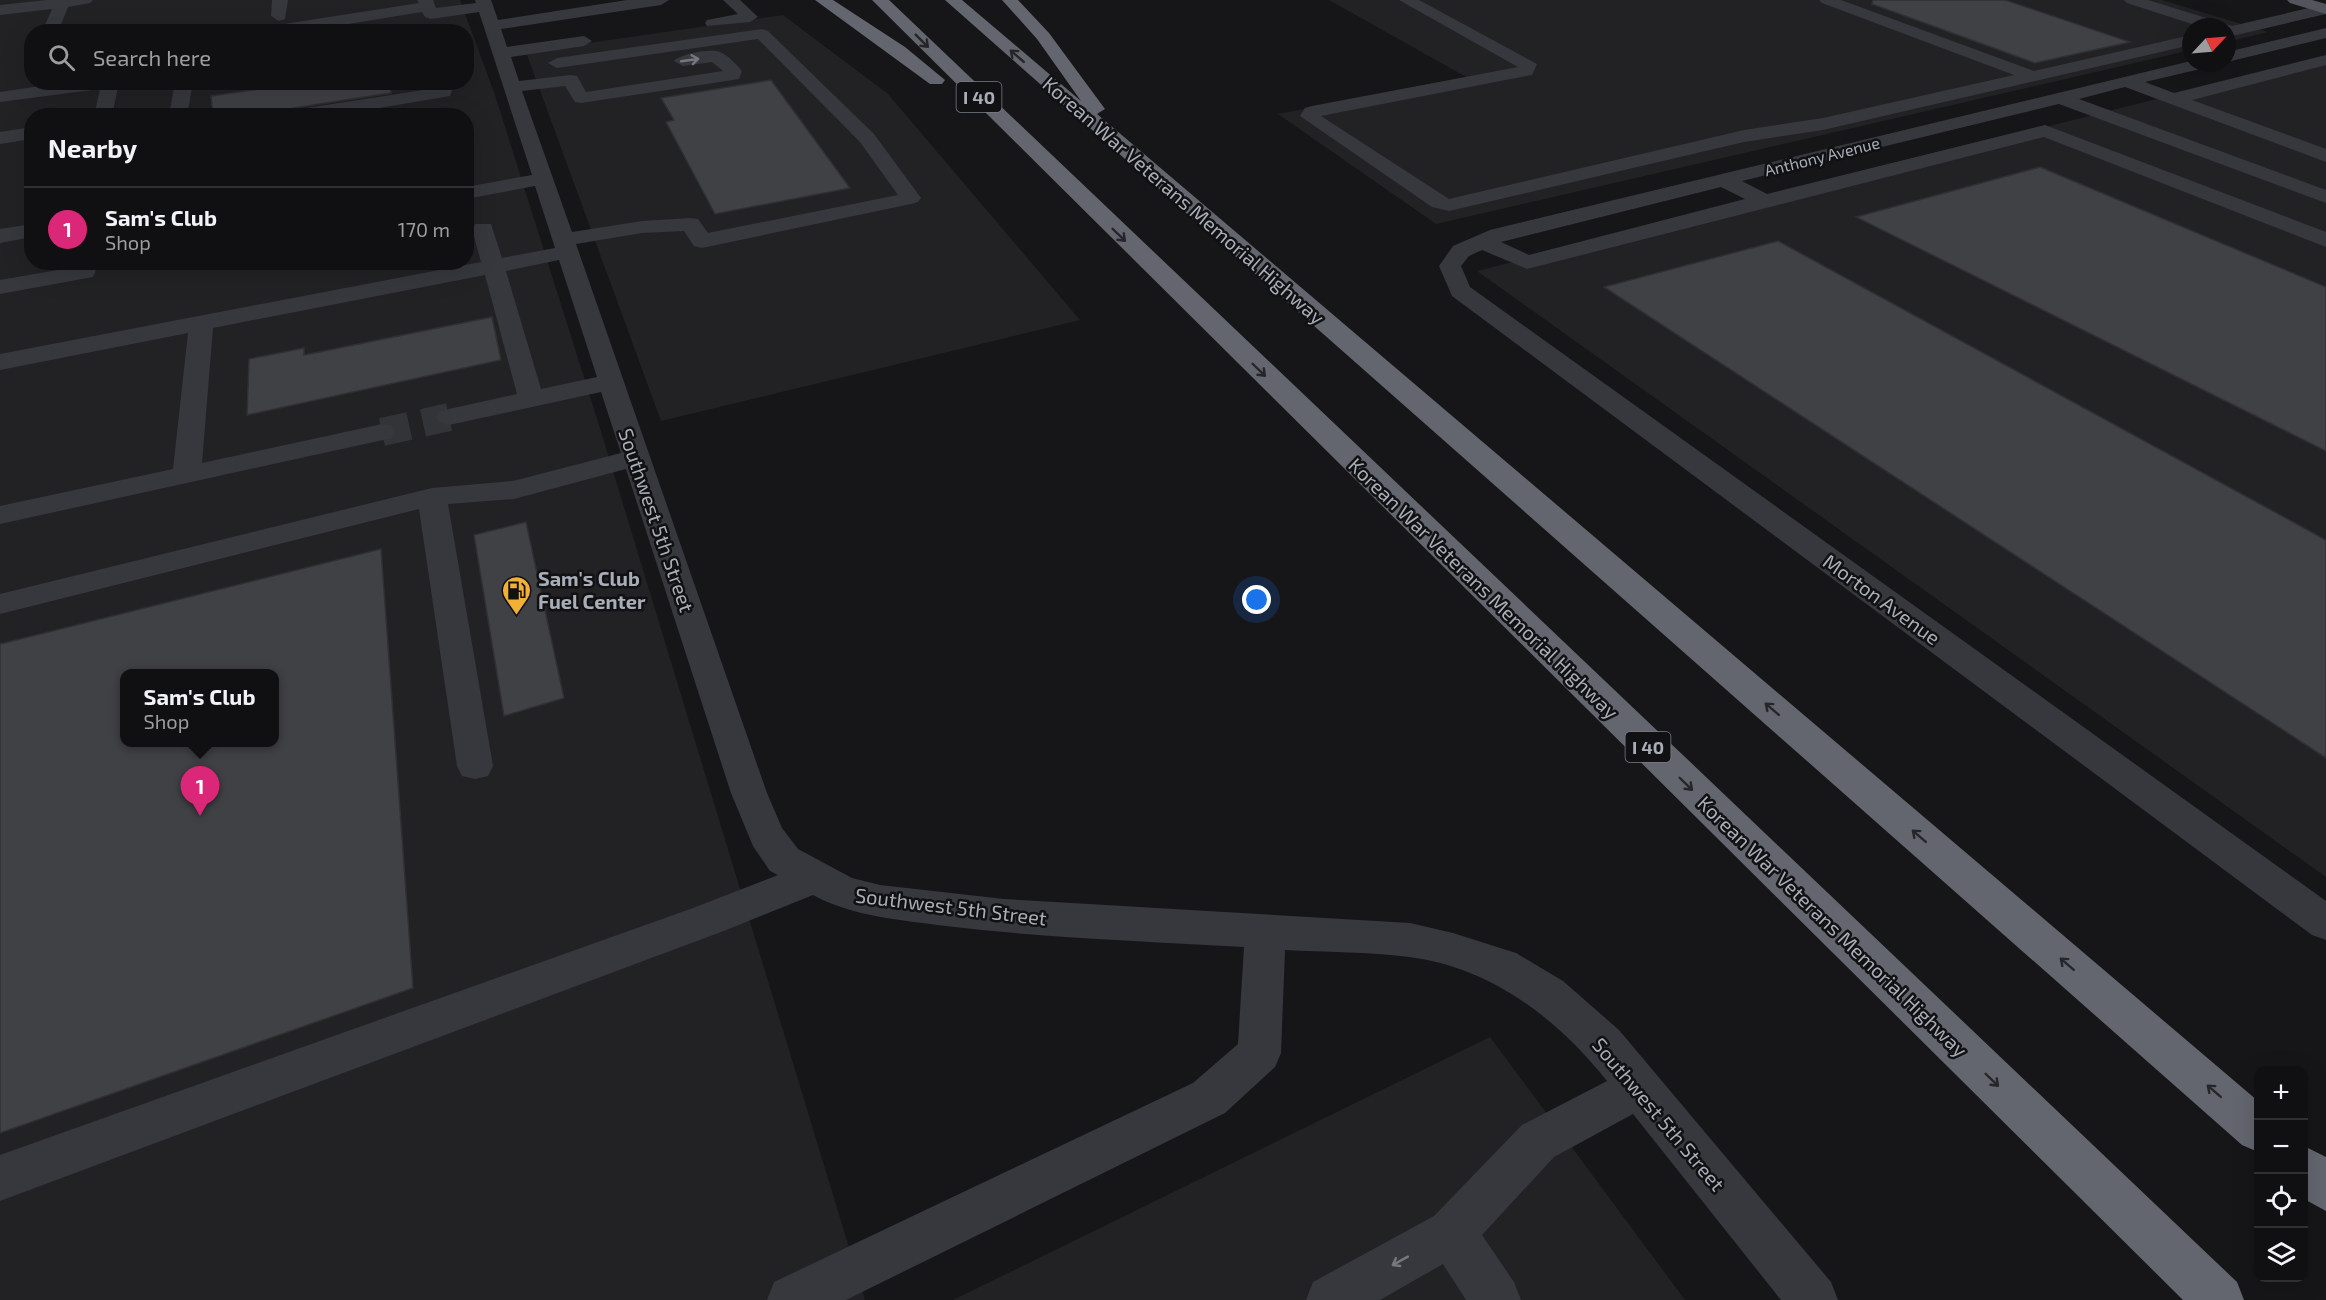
<!DOCTYPE html>
<html lang="en">
<head>
<meta charset="utf-8">
<style>
	body { margin:0; font-family:"Exo 2",sans-serif; background:#1e1e20; color:#f1f3f6 }
	.controls { position:absolute; right:18px; bottom:18px; display:grid; overflow:hidden; border-radius:12px; box-shadow:0 6px 24px #0002 }
	.controls button { width:54px; height:54px; display:grid; place-items:center; padding:0; border:0; border-bottom:2px solid #303032; background:#101012; color:#f1f3f6; font:30px sans-serif }
	.compass { position:absolute; left:2182px; top:18px; width:54px; height:54px; border-radius:50%; background:#101012; box-shadow:0 6px 24px #0002; rotate:64deg }
	.you { position:absolute; left:1257px; top:600px; width:21px; height:21px; margin:-15px; border:4px solid #fff; border-radius:50%; background:#1a73e8; box-shadow:0 0 0 9px #1a73e833 }
	.badge { display:grid; place-items:center; width:39px; height:39px; border-radius:50%; background:#db2777; color:#fff; font-size:20px; font-weight:700 }
	.pin { position:absolute; translate:-50% -50px; filter:drop-shadow(0 2px 3px #0008) }
	.pin::after { content:''; position:absolute; top:32px; width:21px; height:18px; background:inherit; clip-path:polygon(0 0,100% 0,50% 100%) }
	.popup { position:absolute; left:120px; top:669px; width:159px; height:78px; box-sizing:border-box; display:grid; place-content:center; border-radius:12px; background:#101012; filter:drop-shadow(0 2px 4px #0005); font-size:20px; white-space:nowrap; color:#9c9d9f }
	.popup b { font-size:22px; color:#f1f3f6 }
	.popup::after { content:''; position:absolute; left:50%; top:100%; margin-left:-12px; border:12px solid transparent; border-top-color:#101012 }
	.list { margin:0; padding:0; list-style:none }
	h2 { display:flex; justify-content:space-between; align-items:center; height:78px; margin:0; padding:0 24px; font-size:26px }
	h2 small { font-size:20px; font-weight:400; color:#9c9d9f }
	.list li { display:grid; grid-template-columns:39px 1fr auto; gap:18px; align-items:center; box-sizing:border-box; height:84px; padding:0 24px; border-top:2px solid #303032 }
	.list b { display:block; font-size:22px; white-space:nowrap }
	.list p { margin:0; font-size:20px; white-space:nowrap; color:#9c9d9f }
	.list em { font-size:20px; font-style:normal; color:#9c9d9f }
	.icon { flex:none; width:33px; height:33px; fill:none; stroke:currentColor; stroke-width:2; stroke-linecap:round; stroke-linejoin:round }
	.map { position:relative; flex:none; width:2326px; height:1300px; overflow:hidden }
	.search { position:absolute; background:#101012; box-shadow:0 6px 24px #0002; left:24px; top:24px; width:450px; height:66px; display:flex; align-items:center; gap:15px; box-sizing:border-box; padding:0 21px; border-radius:24px; color:#9c9d9f; font-size:22px }
	.panel { position:absolute; background:#101012; box-shadow:0 6px 24px #0002; left:24px; top:108px; width:450px; height:162px; border-radius:24px }
	.map>svg:first-child { display:block }
</style>
</head>
<body>
<div class="map">
<svg width="2326" height="1300" viewBox="0 0 2326 1300">
	<rect width="100%" height="100%" fill="#161618"/>
	<path fill="#222225" fill-rule="evenodd" d="M0 0H460L495 95 599 425 865 1300H0ZM32 32H466V82H32ZM32 116H466V262H32ZM125 674H275V742H125Z
		M1329 0H2162L2268 32 2227 42V27H2191V50L1436 224 1278 114 1468 78Z
		M783 15 888 94 1080 320 661 421 526 52Z
		M2326 56V877L1477 271Z
		M1490 1037 1685 1300H953Z"/>
	<path fill="#404145" stroke="#303034" stroke-width="1.5" fill-rule="evenodd" d="M1873 0H2005L2130 42 2035 63 1872 4Z
		M771 80 850 188 715 214 666 122 674 120 661 98Z
		M309 82H390L391 93 294 108 283 116H213L211 96Z
		M2040 167 2326 287V451L1856 217Z
		M1778 241 2326 540V758L1604 287Z
		M492 317 501 360 247 415 249 359 304 348V355Z
		M526 522 564 698 504 716 474 535Z
		M381 549 413 988 0 1133V644ZM125 674H275V742H125Z"/>
	<g fill="none" stroke-linecap="round" stroke-linejoin="round">
		<path stroke="#333438" stroke-width="28" stroke-dasharray="28 14" stroke-linecap="butt" d="M382 432 449 417"/>
		<path fill="#37383d" fill-rule="evenodd" d="M47 0H93L90 3 68 7 58 32H42L52 9 0 15V5Z
			M272 0H288L285 19 279 21 271 16Z
			M417 0H433L436 8 476 3 475 0H491L498 20 627 0H669L661 5 501 29 507 47 584 36 592 41 584 46 511 57 519 81 571 75 577 76 586 92 723 71 712 62 683 66 674 61C680 54 711 48 720 52 728 55 737 65 742 71L739 79 733 80 581 103 575 102 565 86 522 91 572 232 642 221 690 218 698 219 708 233 898 195 860 142 758 39 557 68 548 63 557 58 762 29 768 31 874 134 921 198 918 202 911 204 702 248 694 246 684 231 642 233 576 244 767 793 782 828 798 849 852 878 880 885 1004 899 1410 923 1453 933 1516 953 1563 981 1619 1030 1831 1282 1838 1300H1781L1633 1114 1554 1157 1482 1235 1514 1282 1521 1300H1466L1443 1264 1380 1300H1306L1313 1282 1434 1216 1522 1125 1607 1081C1557 1018 1490 967 1409 957 1368 952 1326 952 1285 950L1281 1053 1275 1067 1225 1113 846 1300H767L774 1282 1193 1083 1238 1044 1244 947C1144 941 1045 938 946 926 901 920 854 917 813 895L721 932 0 1201V1155L693 908 778 875 770 871 753 846 731 793 626 469 514 499 448 504 493 766 488 776 475 779 462 776 457 766 419 509 0 614V594L432 488 513 481 621 453 601 392 449 425 440 423 436 417 440 411 517 394 485 275 213 328 202 463 382 424 392 426 396 432 392 438 0 524V506L173 469 188 333 0 370V354L481 262 472 229 475 224H491L502 258 555 248 535 186 466 199V187L532 175 479 12 431 19 425 17 422 12 299 32H257L265 27 419 3ZM559 260 597 377 541 389 506 271Z
			M723 0H740L758 17 750 22 707 26 705 23 707 20 738 14Z
			M1399 0H1419L1537 64 1532 75 1526 76 1321 116 1449 199 1744 130 1823 118 2014 75 1822 3 1819 0H1841L2034 71 2191 35V45L1823 130 1744 142 1449 211 1432 207 1300 116 1305 108 1312 106 1518 67Z
			M2124 0H2148L2232 26 2326 4V14L2232 36 2227 35V27H2201L2127 3Z
			M2326 28V38L2227 62V52Z
			M2326 55V65L2192 100 2326 149V162L2125 87 2079 99 2326 190V203L2059 104 1742 181 1767 194 2045 125 2326 232V247L2044 137 1527 269 1482 250 1469 256 1461 266 1470 287 2326 901V940L2312 935 1452 296 1439 266 1453 246 1490 230 2191 61V63H2212L2209 67 2145 82 2174 93ZM1721 187 1745 199 1529 255 1501 242Z
			M67 82H119L112 116H94L100 89 0 102V92Z
			M175 82H193L187 116H169Z
			M437 82H455L450 96 332 116H285L294 110 436 88Z
			M32 127V139L0 144V132Z
			M32 224V237L0 243V229Z
			M77 262H99L93 277 0 294V280L75 267Z"/>
		<path fill="#53555c" fill-rule="evenodd" d="M2287 0H2312L2326 4V14L2290 3Z"/>
		<path fill="#63666e" fill-rule="evenodd" d="M815 0H833L905 47 945 80 942 84H930Z
			M872 0H889L2237 1282 2244 1300H2183Z
			M945 0H962L1081 101 1037 39 1002 0H1018L1049 33 1105 109 1097 114 2258 1101V1152L2242 1145Z
			M2304 1146 2326 1157V1211L2304 1199Z"/>
	</g>
	<defs><path id="oneway-shaft" d="M-6 0H5M1.5-3L5.5 0L1.5 3" fill="none" stroke-width="1.6" stroke-linecap="round" stroke-linejoin="round" transform="scale(1.5)"/></defs>
	<g stroke="#26262a">
		<use href="#oneway-shaft" transform="translate(922 41) rotate(45)"/>
		<use href="#oneway-shaft" transform="translate(1017 56) rotate(-139)"/>
		<use href="#oneway-shaft" transform="translate(1119 235) rotate(44)"/>
		<use href="#oneway-shaft" transform="translate(1259 370) rotate(44)"/>
		<use href="#oneway-shaft" transform="translate(1772 709) rotate(-139)"/>
		<use href="#oneway-shaft" transform="translate(1686 784) rotate(44)"/>
		<use href="#oneway-shaft" transform="translate(1919 836) rotate(-139)"/>
		<use href="#oneway-shaft" transform="translate(2067 964) rotate(-139)"/>
		<use href="#oneway-shaft" transform="translate(1992 1080) rotate(44)"/>
		<use href="#oneway-shaft" transform="translate(2214 1091) rotate(-139)"/>
	</g>
	<g stroke="#757881">
		<use href="#oneway-shaft" transform="translate(690 60) rotate(-8)"/>
		<use href="#oneway-shaft" transform="translate(1400 1261) rotate(151)"/>
	</g>
	<defs>
		<symbol id="fuel-pin" viewBox="-11 -11 22 30"><path d="M0 17L-7.5 6A9.5 9.5 0 1 1 7.5 6Z" fill="#f2b134" stroke="#111113"/><path d="M-5.5-6h7V0h2V4h1.3V-2.5L3-4.5l.8-.8L6-3V5H2.5V1h-1V6h-7ZM-4.2-4.7v3.2H.2V-4.7Z" fill="#111"/></symbol>
	</defs>
	<g fill-rule="evenodd">
		<use href="#fuel-pin" x="500" y="574" width="33" height="45"/>
	</g>
	<g text-anchor="middle" dominant-baseline="central" stroke-width="5" stroke-linejoin="round" paint-order="stroke">
		<g font-size="16" fill="#a8adb8" stroke="#111113">
			<text transform="translate(1822 156) rotate(-14)">Anthony Avenue</text>
		</g>
		<g fill="#111113" stroke="#7b7e86" stroke-width="1.5">
			<rect x="956.5" y="82" width="45" height="30" rx="4.5"/>
			<rect x="1625.5" y="732" width="45" height="30" rx="4.5"/>
		</g>
		<g font-size="18" font-weight="bold" fill="#a8adb8">
			<text x="979" y="97">I 40</text>
			<text x="1648" y="747">I 40</text>
		</g>
		<g font-size="20" fill="#a8adb8" stroke="#111113">
			<text transform="translate(1184 200) rotate(41)">Korean War Veterans Memorial Highway</text>
			<text transform="translate(657 520) rotate(71)">Southwest 5th Street</text>
			<text transform="translate(1484 588) rotate(44)">Korean War Veterans Memorial Highway</text>
			<text transform="translate(1882 599) rotate(36)">Morton Avenue</text>
			<text transform="translate(951 906) rotate(7)">Southwest 5th Street</text>
			<text transform="translate(1833 926) rotate(44)">Korean War Veterans Memorial Highway</text>
			<text transform="translate(1659 1114) rotate(50)">Southwest 5th Street</text>
		</g>
		<g font-size="20" font-weight="bold" fill="#a8adb8" stroke="#111113" text-anchor="start">
			<text x="538" y="578">Sam's Club<tspan x="538" dy="23">Fuel Center</tspan></text>
		</g>
	</g>
</svg>
<div class="controls">
<button>+</button>
<button>−</button>
<button><svg class="icon" aria-label="locate" viewBox="0 0 24 24"><circle cx="12" cy="12" r="6"/><path d="M12 2v4M12 18v4M2 12h4M18 12h4"/></svg></button>
<button><svg class="icon" aria-label="layers" viewBox="0 0 24 24"><path d="M12 4l9 5-9 5-9-5zM3 14l9 5 9-5"/></svg></button>
</div>
<svg class="compass" viewBox="-18 -18 36 36"><path d="M0-13l5 13h-10z" fill="#e53935"/><path d="M0 13l5-13h-10z" fill="#9c9d9f"/></svg>
<div class="you"></div>
<div class="pin badge" style="left:200px;top:816px">1</div>
<div class="popup"><b>Sam's Club</b>Shop</div>
<div class="search"><svg class="icon" aria-label="search" viewBox="0 0 24 24"><circle cx="10" cy="10" r="6"/><path d="M15 15l6 6"/></svg>Search here</div>
<section class="panel">
<h2>Nearby<small></small></h2>
<ul class="list">
<li><span class="badge">1</span><div><b>Sam's Club</b><p>Shop</p></div><em>170 m</em></li>
</ul>
</section>
</div>
</body>
</html>
